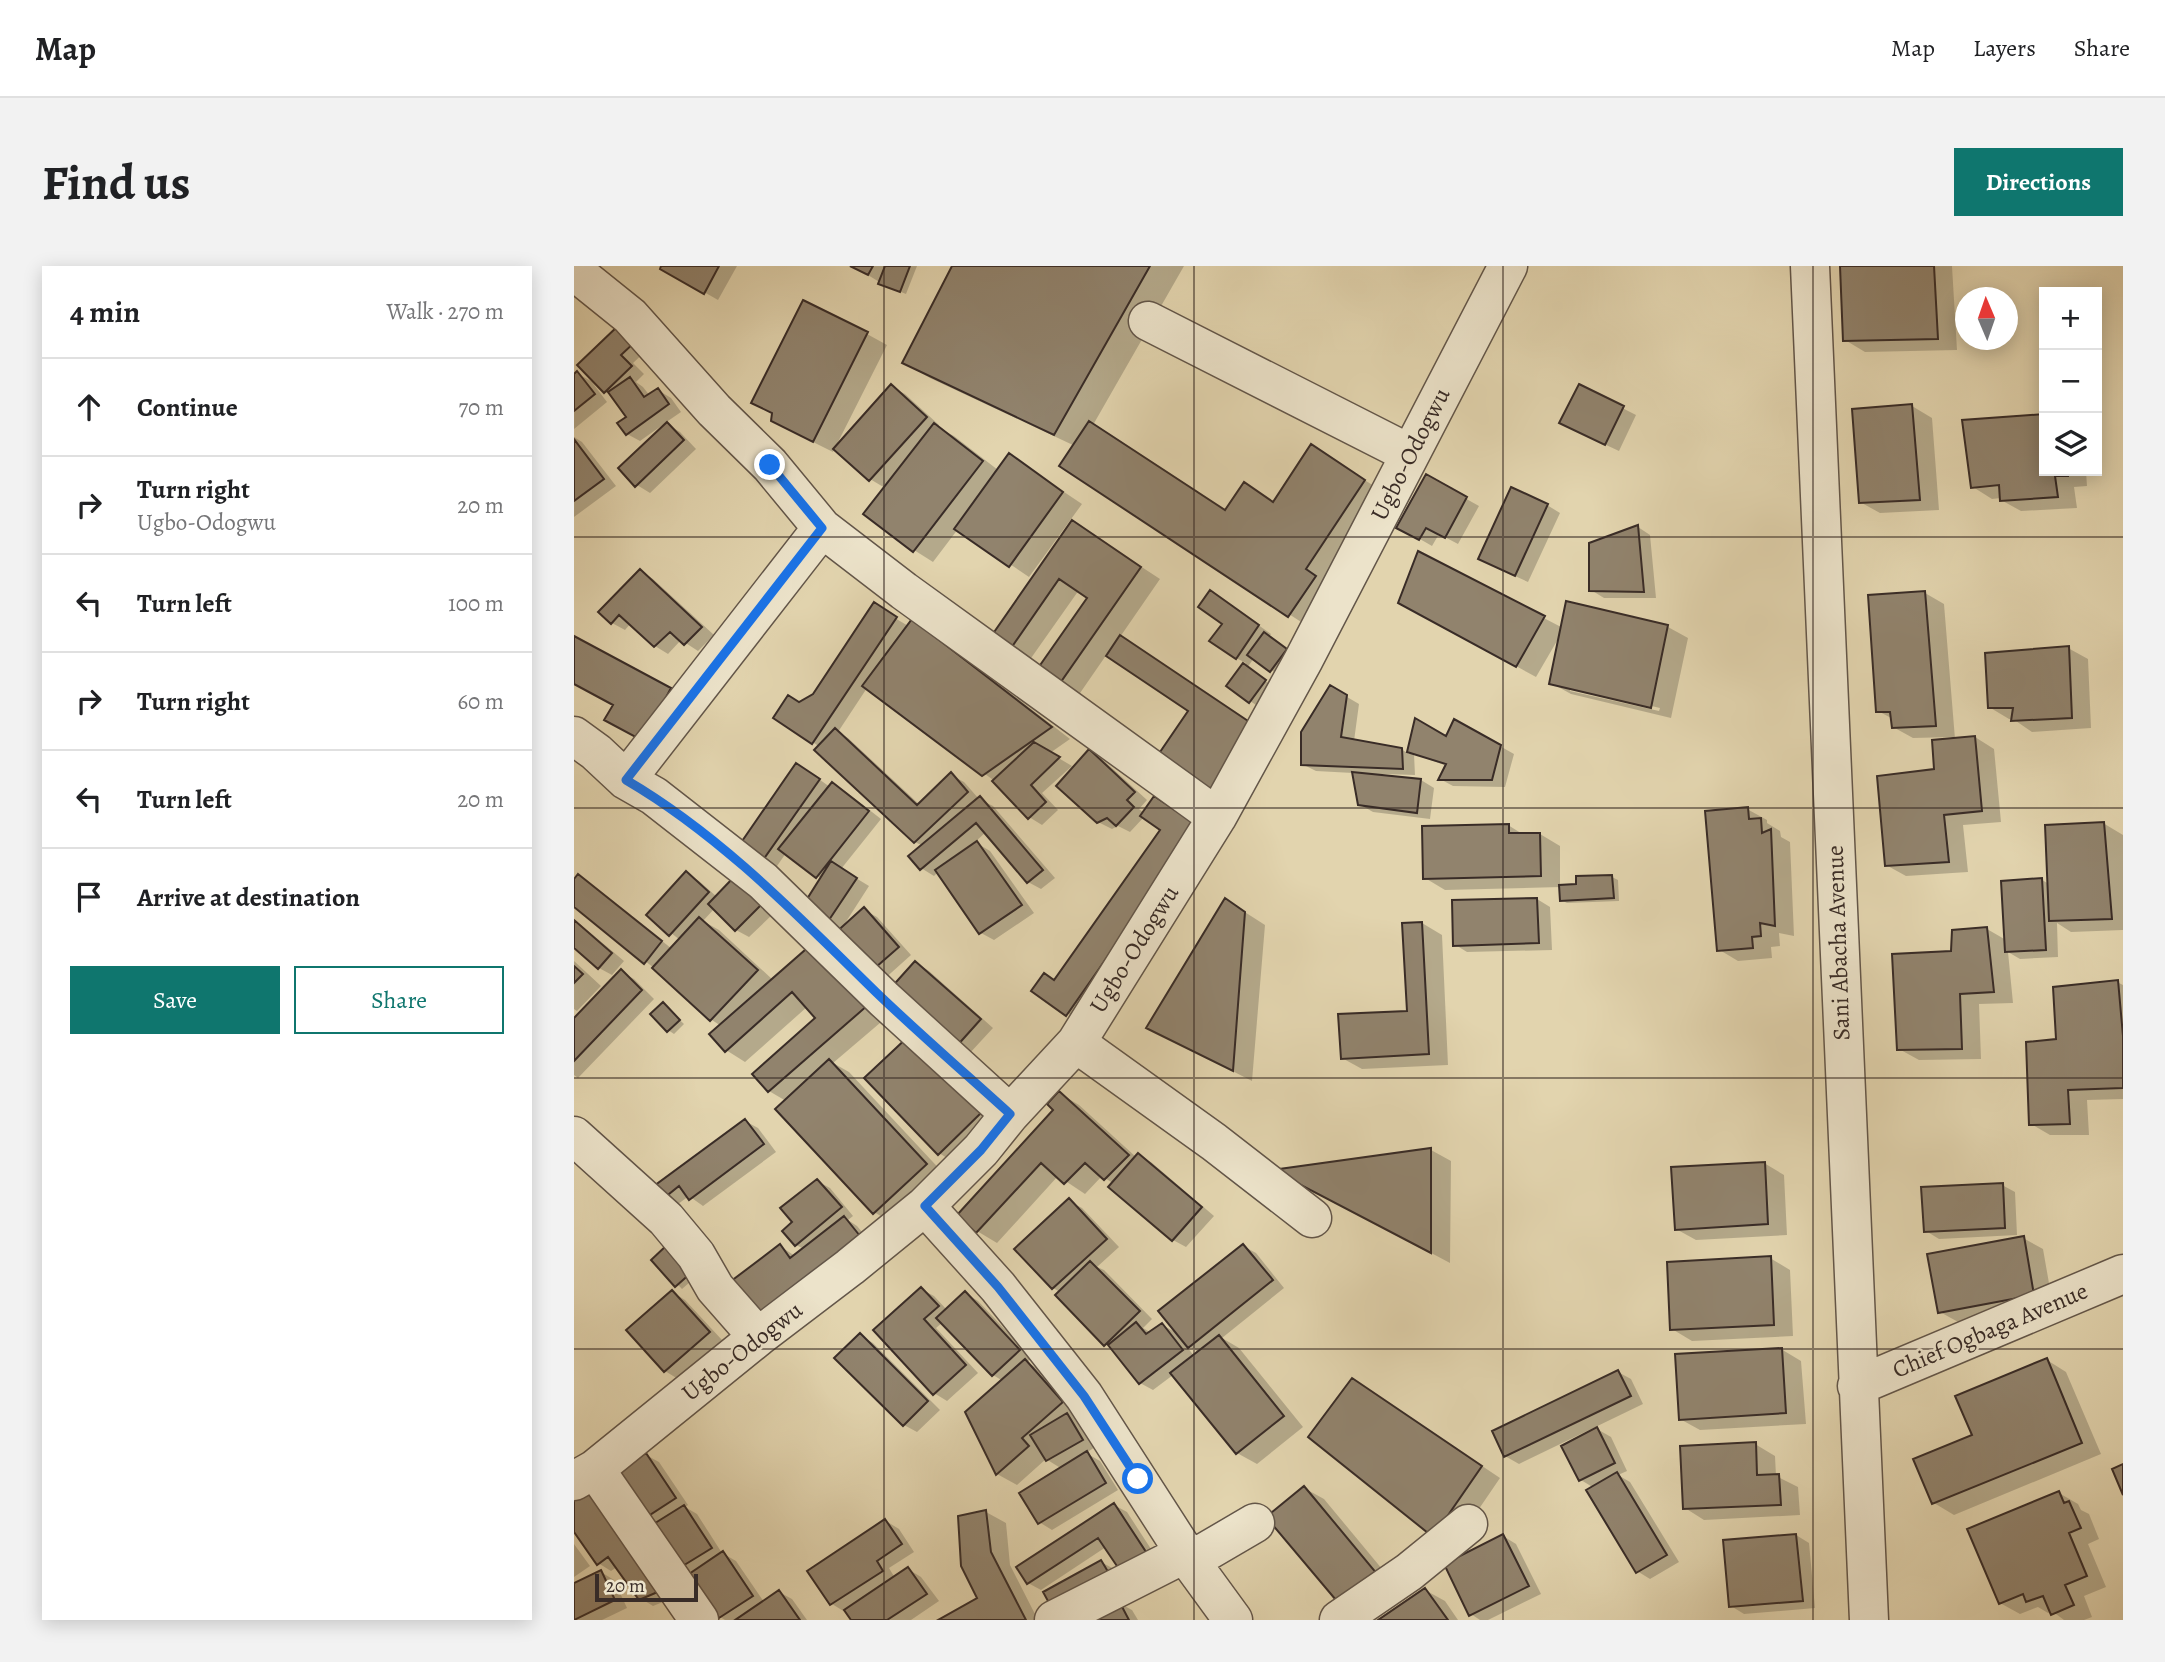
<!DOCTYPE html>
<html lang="en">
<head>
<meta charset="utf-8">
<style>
	body { margin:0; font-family:Alegreya,serif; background:#f2f2f2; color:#202124 }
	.controls { position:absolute; right:21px; top:21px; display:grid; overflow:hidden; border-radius:0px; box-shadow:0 4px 18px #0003 }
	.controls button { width:63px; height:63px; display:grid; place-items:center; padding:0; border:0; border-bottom:2px solid #e0e0e0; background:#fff; color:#202124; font:35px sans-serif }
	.compass { position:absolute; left:1381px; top:21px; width:63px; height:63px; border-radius:50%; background:#fff; box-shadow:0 4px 18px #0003; rotate:358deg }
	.scale { position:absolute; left:21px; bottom:18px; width:103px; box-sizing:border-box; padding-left:7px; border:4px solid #392c27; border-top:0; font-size:19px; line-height:24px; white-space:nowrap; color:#392c27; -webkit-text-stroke:5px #ece3ca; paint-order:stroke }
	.stop { position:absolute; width:21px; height:21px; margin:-16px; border:5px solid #1a73e8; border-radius:50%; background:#fff }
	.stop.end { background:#1a73e8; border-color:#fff; box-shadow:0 2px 7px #0008 }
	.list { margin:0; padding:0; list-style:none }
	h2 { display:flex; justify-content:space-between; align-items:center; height:91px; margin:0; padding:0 28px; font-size:30px }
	h2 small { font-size:23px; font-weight:400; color:#757577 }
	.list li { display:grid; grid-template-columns:46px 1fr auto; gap:21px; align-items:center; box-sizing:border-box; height:98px; padding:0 28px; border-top:2px solid #e0e0e0 }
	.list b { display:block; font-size:26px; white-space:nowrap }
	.list p { margin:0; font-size:23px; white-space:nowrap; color:#757577 }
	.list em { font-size:23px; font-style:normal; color:#757577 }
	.actions { display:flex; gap:14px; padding:21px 28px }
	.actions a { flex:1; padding:16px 0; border:2px solid #0f766e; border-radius:0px; text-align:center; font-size:24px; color:#0f766e }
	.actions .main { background:#0f766e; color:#fff }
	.icon { flex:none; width:38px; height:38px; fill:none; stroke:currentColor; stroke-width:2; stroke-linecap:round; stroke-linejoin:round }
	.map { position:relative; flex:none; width:1549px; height:1354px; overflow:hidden; border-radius:0px }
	header { display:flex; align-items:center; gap:42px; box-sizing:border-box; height:98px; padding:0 35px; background:#fff; border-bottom:2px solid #e0e0e0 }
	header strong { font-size:33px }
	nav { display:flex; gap:38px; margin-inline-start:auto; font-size:24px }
	.intro { display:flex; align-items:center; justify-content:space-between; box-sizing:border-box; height:168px; padding:0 42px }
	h1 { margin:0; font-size:49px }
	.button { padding:18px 32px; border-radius:0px; background:#0f766e; color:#fff; font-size:24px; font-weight:700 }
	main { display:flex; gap:42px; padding:0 42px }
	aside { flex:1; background:#fff; border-radius:0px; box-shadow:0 4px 18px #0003 }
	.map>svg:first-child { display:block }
</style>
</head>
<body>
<header>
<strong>Map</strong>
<nav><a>Map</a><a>Layers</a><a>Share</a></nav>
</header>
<div class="intro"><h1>Find us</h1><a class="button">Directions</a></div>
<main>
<aside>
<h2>4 min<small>Walk · 270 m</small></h2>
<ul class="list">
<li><svg class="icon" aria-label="ahead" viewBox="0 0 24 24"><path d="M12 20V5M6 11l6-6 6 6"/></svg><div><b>Continue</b></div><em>70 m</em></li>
<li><svg class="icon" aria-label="right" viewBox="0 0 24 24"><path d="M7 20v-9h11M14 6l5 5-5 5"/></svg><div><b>Turn right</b><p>Ugbo-Odogwu</p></div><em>20 m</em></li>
<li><svg class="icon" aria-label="left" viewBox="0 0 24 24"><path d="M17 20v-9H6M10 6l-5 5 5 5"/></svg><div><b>Turn left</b></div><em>100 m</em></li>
<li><svg class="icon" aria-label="right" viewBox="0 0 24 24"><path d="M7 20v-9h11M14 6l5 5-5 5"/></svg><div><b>Turn right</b></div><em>60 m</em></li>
<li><svg class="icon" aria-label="left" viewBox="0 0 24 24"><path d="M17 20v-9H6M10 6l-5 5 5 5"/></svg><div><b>Turn left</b></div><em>20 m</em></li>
<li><svg class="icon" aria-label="arrive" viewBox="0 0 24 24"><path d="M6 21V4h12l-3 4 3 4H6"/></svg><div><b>Arrive at destination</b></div></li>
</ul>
<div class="actions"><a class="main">Save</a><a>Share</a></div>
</aside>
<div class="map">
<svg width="1549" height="1354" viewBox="0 0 1549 1354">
	<rect width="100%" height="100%" fill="#e2d4ae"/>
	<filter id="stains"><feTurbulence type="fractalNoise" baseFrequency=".00286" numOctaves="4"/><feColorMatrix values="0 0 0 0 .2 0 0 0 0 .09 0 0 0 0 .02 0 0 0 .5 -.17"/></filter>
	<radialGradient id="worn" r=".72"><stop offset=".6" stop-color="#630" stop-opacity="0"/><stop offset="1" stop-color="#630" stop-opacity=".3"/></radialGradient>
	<path fill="#0003" fill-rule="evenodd" d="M89 0H163L144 34 88 2Z
		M279 0H343L332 28 312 20Z
		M380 0H610L519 159 652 245 670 219 700 237 738 181 816 230 741 365 488 200 501 180 356 112 330 97Z
		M1268 0H1378L1383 84 1291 86 1271 74Z
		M46 61 74 83 59 97 70 108 62 116 69 121 76 130 84 124 97 132 107 146 91 157 106 166 122 183 76 227 63 219 92 160 90 158 66 175 53 168 54 151 39 130 31 126Z
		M293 68 313 79 259 186 219 166 200 148Z
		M4 108 17 115 33 136 0 163V110Z
		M1005 120 1062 149 1045 185 1000 164Z
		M318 121 331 128 365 159 363 161 380 170 424 204 435 189 508 238 455 311 384 263 359 296 340 284 311 222 296 213Z
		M1338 140 1358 152 1365 244 1306 247 1286 236Z
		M1470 149V205H1512L1513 220 1500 221 1503 242 1447 245 1427 234V232L1418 233 1399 221 1390 156Z
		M0 171 8 176 42 220 0 251Z
		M853 211 905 240 884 278 865 268 858 280 825 261Z
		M973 239 986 247 954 316 919 300Z
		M499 256 586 313 546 371 617 444 533 388 504 430 485 419 516 332 505 324 455 395 436 384Z
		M1064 261 1076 269 1082 332H1030L1017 324Z
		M845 287 989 362 994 337 1094 361 1114 372 1097 452 997 428 977 417 987 368 962 411 846 347ZM996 421 1086 442 1085 445 996 425Z
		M66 305 79 313 140 369 124 385 107 374 94 388 81 380 57 357 51 364 38 357Z
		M1351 327 1370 338 1381 473 1401 471 1420 483 1427 556 1389 559 1394 606 1332 610 1312 599 1378 471 1339 472 1319 461V453L1304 445Z
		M649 334 697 368 695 371 718 388 703 408 680 392 673 402 697 419 682 439 654 420 672 397 662 392 650 357Z
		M314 348 336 361 358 366 496 473 476 487 498 500 468 527 484 544 468 559 455 551 422 516 293 422 264 466 274 472 346 539 377 509 390 516 405 533 419 540 481 612 467 623 454 616 412 566 401 576 416 585 460 647 420 674 407 667 364 606 360 610 347 602 349 580 341 576 246 481 201 451 241 429Z
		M1494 382 1514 393 1517 462 1458 466 1439 453H1435L1415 441Z
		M756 421 785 438 780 475 827 483 835 488 842 455 873 473 881 455 940 488 931 521 879 520 866 513 873 500 840 488 841 509 809 508V511L847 514 860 522 856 553 799 546 785 538 779 507 742 505 728 498Z
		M515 486 528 493 573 534 565 543 570 547 600 543 513 760 460 725 481 716 588 564 570 551 556 566 544 560 538 563 524 556Z
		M235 506 256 521 258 518 271 525 307 553 267 603 295 620 268 662 290 644 303 651 337 689 308 715 268 663 254 655 248 613 212 587 201 603 188 596Z
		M1173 543 1193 554V557L1206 565 1207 571 1216 576 1220 670 1205 667 1206 680 1197 681 1198 692 1164 695 1144 683Z
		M1529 557 1549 569V664L1497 666 1483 657 1484 691 1446 693 1434 686 1439 737 1405 738 1407 793 1345 794 1325 783 1378 687 1413 663 1432 674 1468 614 1475 618Z
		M934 559 950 569 966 568 986 580V621L1004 619 1038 611 1044 614 1045 635 993 637 987 634V621L871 624 851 612Z
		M112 607 125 615 143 631 160 615 199 648 175 671 162 664 140 643 129 655 145 664 199 714 239 679 313 751 259 797 275 806 372 910 320 958 300 946 212 835 195 825 181 808 244 753 233 741 171 796 152 784 147 760 138 754 80 702 0 639V616L4 610 17 618 98 683 106 674 74 649Z
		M963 633 976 641 978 684 893 686 880 678Z
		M652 634 691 659 678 815 574 762Z
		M0 653 50 695 38 709 25 702 0 680Z
		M848 657 868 669 874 799 788 803 768 792 834 746Z
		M0 695 27 720 3 745 0 743Z
		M342 697 355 705 419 762 395 788 382 781Z
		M47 706 60 713 80 733 4 812 0 809V754Z
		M1543 716 1549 719V833L1513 834 1515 869H1476L1457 858 1483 774Z
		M89 738 110 758 100 768 94 764Z
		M336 771 428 857 384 899 365 887Z
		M485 827 505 839 562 891 564 889 577 896 640 950 612 981 599 974 537 921 540 918 528 910 511 928 484 910 423 977 403 965 482 844Z
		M171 855 184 862 202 886 129 940 115 930 104 938 83 920Z
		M857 884 877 895 876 997 720 914Z
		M1190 897 1210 909 1213 969 1122 974 1102 963Z
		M243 915 256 922 279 950 274 954 283 960 298 978 192 1059 206 980 221 990 230 983 222 979 220 956Z
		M1428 919 1441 926 1443 969 1365 973 1352 965Z
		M495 935 508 942 545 981 523 1001 530 1004 578 1053 569 1062 576 1066 588 1059 605 1068 669 980 682 987 710 1022 648 1072 665 1082 729 1161 683 1198 663 1187 599 1109 579 1124 566 1117 539 1082 531 1078 486 1026 479 1022ZM611 1078 619 1083 625 1086 620 1090Z
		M1449 972 1469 983 1479 1040 1386 1057 1366 1046Z
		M1196 992 1216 1004 1219 1070 1118 1075 1098 1063Z
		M80 994 123 1010 108 1023Z
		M347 1023 360 1030 373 1044 391 1027 404 1035 458 1092 453 1096 471 1107 508 1148 501 1154 506 1157 521 1181 512 1187 526 1195 544 1224 478 1264 465 1256 488 1203 472 1193 443 1219 423 1208 394 1147 429 1115 419 1109 369 1056 362 1062 404 1107 373 1135 360 1127 302 1064Z
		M98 1026 111 1034 148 1074 104 1113 91 1105 55 1065Z
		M286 1069 299 1077 366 1144 343 1166 330 1159Z
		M1207 1083 1227 1095 1232 1158 1126 1164 1106 1153Z
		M1473 1094 1492 1106 1527 1188 1380 1249 1360 1237 1400 1170Z
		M1044 1106 1057 1113 1069 1138 945 1198 931 1190Z
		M798 1126 926 1212 879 1281Z
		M1023 1163 1037 1171 1053 1205 1044 1209 1056 1216 1105 1296 1076 1313 1063 1305 1020 1222 1007 1214 989 1180Z
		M1181 1178 1201 1190 1202 1210 1224 1221 1226 1249 1130 1254 1111 1242Z
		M72 1189 85 1196 114 1239 111 1241 123 1248 148 1287 162 1295 190 1336 205 1326 218 1333 233 1354H151L146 1351 120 1307 108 1300 69 1253Z
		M730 1222 750 1233 823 1321 788 1350Z
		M1485 1227 1504 1238 1507 1244 1515 1248 1525 1273 1514 1278 1532 1321 1510 1330 1518 1351 1510 1354H1490L1478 1345 1474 1347 1464 1341 1446 1348 1426 1337Z
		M540 1239 553 1246 588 1300 532 1281 467 1324 454 1317Z
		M412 1246 432 1257 436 1299 464 1354H367L405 1332Z
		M312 1255 325 1263 340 1286 315 1302 321 1312 334 1303 347 1311 365 1335 337 1354H279L273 1344 271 1346 258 1338 236 1306Z
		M0 1263 104 1330 79 1340 66 1332 43 1301 37 1305 24 1297Z
		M1222 1269 1235 1277 1241 1342 1170 1348 1157 1340Z
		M929 1270 942 1278 967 1328 914 1354H906L897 1348Z
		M0 1278 16 1300 0 1311Z
		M527 1296 540 1303 495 1353Z
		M27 1306 40 1314 53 1342 28 1354H0V1319Z
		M851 1324 871 1335 884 1354H808Z
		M545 1337 558 1344 564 1354H511Z"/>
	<path fill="#91836d" stroke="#392c27" stroke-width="2" d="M87 0H145L130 28 86 3Z
		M276 0H299L294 9Z
		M311 0H336L326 26 304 18Z
		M378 0H576L480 169 328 97Z
		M1266 0H1360L1364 73 1269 75Z
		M229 34 294 66 239 176 197 155 198 147 177 137Z
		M46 58 62 75 47 89 58 100 30 127 3 99Z
		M3 105 21 128 0 145V108Z
		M56 111 70 131 84 122 95 138 52 169 43 157 52 151 34 126Z
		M317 118 353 151 295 215 259 183Z
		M1005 118 1050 140 1031 179 985 157Z
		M1338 138 1346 234 1285 237 1278 143Z
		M1470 148V205H1494V210H1481L1484 231 1426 235 1425 219 1397 222 1388 154Z
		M515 155 651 244 670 216 699 236 737 178 791 214 732 303 742 310 714 351 485 200Z
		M93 156 110 174 61 221 44 202Z
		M360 157 409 195 339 286 289 248Z
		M0 173 30 213 0 235Z
		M435 187 489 226 435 301 380 263Z
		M852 208 893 231 871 272 852 262 845 274 822 262Z
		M937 221 974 238 941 310 904 293Z
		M498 254 567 301 484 420 462 405 513 332 485 313 435 385 416 372Z
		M1064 259 1070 326 1015 325V277Z
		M844 285 971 350 942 401 824 337Z
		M66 303 128 361 110 379 96 366 80 381 45 349 37 358 24 346Z
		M636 324 685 359 662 393 635 375 648 358 624 341Z
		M1351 325 1362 460 1318 462 1316 446H1302L1294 329Z
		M992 335 1094 359 1077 442 975 418Z
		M300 336 323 351 238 478 199 452 214 429 225 436 239 428Z
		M338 353 478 461 408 510 288 420Z
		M690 366 713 383 696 406 673 389Z
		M546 369 680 459 637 525 584 489 614 445 532 390Z
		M0 370 97 422 69 475 30 454 39 439 0 418Z
		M1495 380 1498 452 1437 455 1439 442H1414L1411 387Z
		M669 397 692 414 675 437 652 420Z
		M756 419 773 429 767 471 828 482 829 503 727 499V466Z
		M841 452 872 470 880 453 927 479 918 514H864L872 498 833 486Z
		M261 462 343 539 377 506 394 526 340 577 240 484Z
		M1401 470 1408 545 1370 549 1375 596 1311 600 1303 510 1360 503 1358 474Z
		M460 476 486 491 457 519 472 536 454 553 418 515Z
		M515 483 561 526 553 534 560 541 542 560 533 552 523 557 482 520Z
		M222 497 246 513 187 597 164 581Z
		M778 506 847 513 843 547 784 539Z
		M258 516 295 545 242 612 204 583Z
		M406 530 469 604 453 617 402 557 346 604 334 590Z
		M580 530 625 560 492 750 457 725 470 707 480 714 586 564 566 550Z
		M1174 541 1175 553 1187 552 1188 567 1197 563 1201 660 1186 657 1187 670 1178 671 1179 682 1143 685 1131 545Z
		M1530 556 1538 653 1475 655 1471 559Z
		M935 558V567H966L967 610 849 613 848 560Z
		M403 575 448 639 405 668 361 604Z
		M257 595 283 612 253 657 228 641Z
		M112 605 135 626 95 670 72 649Z
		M4 608 88 675 70 698 0 641V613Z
		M1038 609 1040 632 986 635 985 619 1002 618V610Z
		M159 612 187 639 161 665 134 638Z
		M1468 612 1472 684 1431 686 1427 615Z
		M651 632 671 646 659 805 572 762Z
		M963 632 965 677 879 680 878 634Z
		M290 641 325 681 294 708 259 669Z
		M125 651 184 704 136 755 78 702Z
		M0 654 38 687 24 703 0 682Z
		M848 656 855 788 767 793 764 748 833 745 828 657Z
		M1413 661 1420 726 1386 728 1388 783 1323 784 1318 688 1377 685 1378 664Z
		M239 677 294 739 194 826 178 808 241 752 218 726 151 786 135 768Z
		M341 695 407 753 381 782 315 724Z
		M0 700 9 708 0 717Z
		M47 703 68 724 0 795V752Z
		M1544 714 1549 770V822L1494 824 1496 858 1455 859 1452 776 1482 773 1479 721Z
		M89 736 106 754 93 766 76 748Z
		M336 769 409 845 364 889 290 812Z
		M255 793 353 898 299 948 201 843Z
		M485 825 555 889 530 914 511 897 490 918 467 897 402 967 383 949 479 844 473 838Z
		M171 853 190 878 115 934 105 920 90 932 80 920Z
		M857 882V987L698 904Z
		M564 887 628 941 598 975 534 921Z
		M1191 896 1194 958 1101 964 1097 901Z
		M243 913 268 941 221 980 208 965 218 956 206 942Z
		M1429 917 1431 962 1350 966 1347 921Z
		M495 932 533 973 478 1023 440 983Z
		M270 950 286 970 178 1053 152 1019 206 978 216 992Z
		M1450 970 1460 1029 1364 1047 1353 988Z
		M669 978 699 1014 614 1082 584 1045Z
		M93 979 118 1006 101 1021 77 994Z
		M1197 990 1200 1059 1096 1064 1093 996Z
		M516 995 566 1045 530 1080 481 1029Z
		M347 1021 365 1040 350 1053 392 1099 359 1129 299 1064Z
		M98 1024 136 1066 90 1106 52 1064Z
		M391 1025 446 1084 418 1110 362 1052Z
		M562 1056 572 1068 588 1057 609 1084 565 1118 534 1079Z
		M286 1067 354 1135 329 1160 260 1092Z
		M645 1069 710 1150 662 1188 596 1107Z
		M1208 1082 1212 1147 1105 1154 1101 1088Z
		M1473 1092 1508 1177 1358 1238 1339 1193 1398 1169 1381 1130Z
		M451 1093 489 1136 448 1172 455 1180 422 1209 391 1146Z
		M1044 1104 1057 1130 930 1191 918 1165Z
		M778 1112 908 1200 859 1271 734 1171Z
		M493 1147 509 1174 472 1195 456 1169Z
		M1023 1161 1041 1197 1005 1215 987 1180Z
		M1182 1176 1183 1209 1205 1208 1207 1239 1109 1243 1106 1180Z
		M513 1185 532 1217 464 1258 445 1227Z
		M72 1187 102 1232 68 1254 38 1209Z
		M1549 1198V1229L1538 1203Z
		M1043 1206 1093 1289 1062 1307 1012 1224Z
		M18 1218 93 1322 65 1334 34 1291 23 1299 0 1266V1230Z
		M730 1220 804 1309 767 1340 692 1251Z
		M1485 1225 1490 1237 1495 1235 1507 1262 1495 1267 1513 1310 1491 1319 1500 1339 1477 1349 1469 1330 1452 1336 1449 1328 1425 1338 1393 1263Z
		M540 1237 576 1292 549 1309 524 1272 453 1318 442 1301Z
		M110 1239 138 1282 107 1301 78 1259Z
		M412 1244 417 1286 452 1354H364L403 1332 387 1300 384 1250Z
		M311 1253 328 1278 303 1295 309 1305 256 1339 233 1305Z
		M929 1268 955 1320 895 1350 870 1298Z
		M1222 1268 1229 1335 1155 1341 1149 1274Z
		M149 1285 179 1330 145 1352 115 1308Z
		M527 1294 539 1314 480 1346 469 1326Z
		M334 1301 353 1328 313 1354H277L270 1344Z
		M27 1304 41 1334 0 1354V1317Z
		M851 1322 874 1354H804Z
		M205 1324 226 1354H161Z
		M545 1335 555 1354H507Z"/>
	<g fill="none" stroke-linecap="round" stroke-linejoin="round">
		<defs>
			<path id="minor" d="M1236 0 1295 1354
				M0 5 56 50 140 144 196 199 248 262 330 325 643 551
				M574 55 836 188
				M0 470 22 486 52 514 80 530 189 615 310 733 436 848
				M52 514 248 262
				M502 777 640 876 738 952
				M0 870 92 953 122 989 141 1022 184 1071
				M351 940 424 1021 510 1130 616 1295 659 1354
				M1283 1120 1549 1008
				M21 1203 125 1354
				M0 1215 21 1203 184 1071 276 1001 351 940 407 884 436 848 502 777 643 551 730 393 934 0
				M616 1295 681 1257
				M480 1354 612 1287
				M765 1354 835 1306 894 1258"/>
		</defs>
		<use href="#minor" stroke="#635649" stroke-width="41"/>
		<use href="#minor" stroke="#ece3ca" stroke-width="38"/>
	</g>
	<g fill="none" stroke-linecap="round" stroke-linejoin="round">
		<path stroke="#1a73e8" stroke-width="9" d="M196 199 248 262 52 514C148 570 227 653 306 730 348 770 393 809 436 848L407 884 351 940 424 1021 510 1130 564 1213"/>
	</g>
	<path fill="none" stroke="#392c27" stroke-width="2" stroke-opacity="0.55" d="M310 0V1354M620 0V1354M929 0V1354M1239 0V1354M0 271H1549M0 542H1549M0 812H1549M0 1083H1549"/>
	<g text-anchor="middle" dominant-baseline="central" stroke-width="5" stroke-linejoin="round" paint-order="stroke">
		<g font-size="24" fill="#392c27" stroke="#ece3ca">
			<text transform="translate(836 188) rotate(-63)">Ugbo-Odogwu</text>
			<text transform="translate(1264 677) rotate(-92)">Sani Abacha Avenue</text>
			<text transform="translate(560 683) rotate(-58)">Ugbo-Odogwu</text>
			<text transform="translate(1416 1064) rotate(-23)">Chief Ogbaga Avenue</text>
			<text transform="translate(168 1085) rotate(-38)">Ugbo-Odogwu</text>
		</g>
	</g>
	<rect width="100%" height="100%" filter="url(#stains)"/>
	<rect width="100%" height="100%" fill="url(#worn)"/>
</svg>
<div class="controls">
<button>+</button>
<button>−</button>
<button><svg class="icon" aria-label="layers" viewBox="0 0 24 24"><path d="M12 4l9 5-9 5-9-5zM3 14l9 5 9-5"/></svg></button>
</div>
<svg class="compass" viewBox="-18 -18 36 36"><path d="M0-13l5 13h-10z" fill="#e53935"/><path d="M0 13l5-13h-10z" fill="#757577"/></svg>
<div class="scale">20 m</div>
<div class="stop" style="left:564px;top:1213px"></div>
<div class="stop end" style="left:196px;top:199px"></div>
</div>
</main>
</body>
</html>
